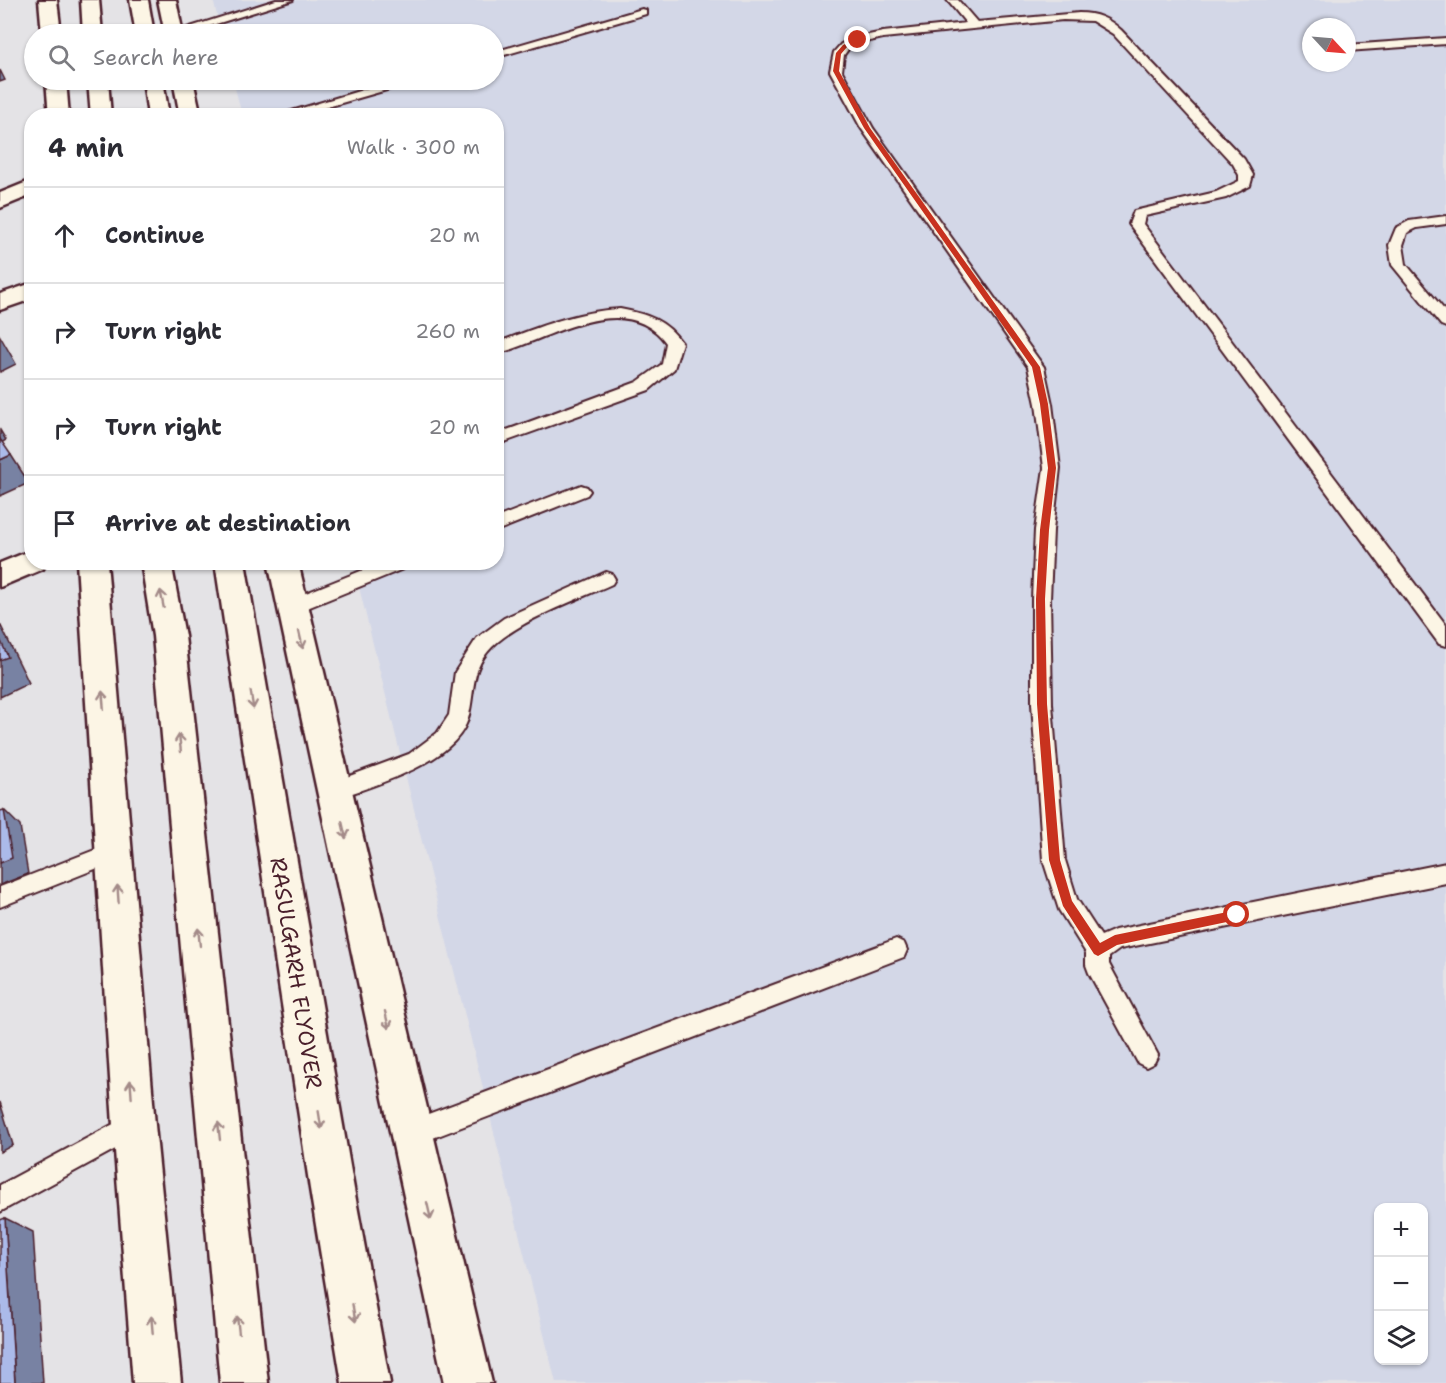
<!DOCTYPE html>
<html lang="en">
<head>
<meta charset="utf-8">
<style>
	body { margin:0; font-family:"Shantell Sans",sans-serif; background:#f7f7f7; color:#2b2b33 }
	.controls { position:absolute; right:18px; bottom:18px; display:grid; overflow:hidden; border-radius:12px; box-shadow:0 2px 4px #0004 }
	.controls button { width:54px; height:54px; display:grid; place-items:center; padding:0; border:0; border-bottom:2px solid #e1e1e2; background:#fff; color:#2b2b33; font:30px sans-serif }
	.compass { position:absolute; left:1302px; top:18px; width:54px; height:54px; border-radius:50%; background:#fff; box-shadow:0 2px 4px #0004; rotate:116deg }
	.stop { position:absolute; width:18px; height:18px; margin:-14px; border:4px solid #c8321e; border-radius:50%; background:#fff }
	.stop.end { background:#c8321e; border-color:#fff; box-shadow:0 2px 6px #0008 }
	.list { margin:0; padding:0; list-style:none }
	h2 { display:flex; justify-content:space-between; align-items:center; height:78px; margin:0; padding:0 24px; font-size:26px }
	h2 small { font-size:20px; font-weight:400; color:#7c7c81 }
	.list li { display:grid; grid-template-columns:39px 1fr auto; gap:18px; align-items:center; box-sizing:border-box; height:96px; padding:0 24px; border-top:2px solid #e1e1e2 }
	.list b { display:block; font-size:22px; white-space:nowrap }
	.list em { font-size:20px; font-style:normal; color:#7c7c81 }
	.icon { flex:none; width:33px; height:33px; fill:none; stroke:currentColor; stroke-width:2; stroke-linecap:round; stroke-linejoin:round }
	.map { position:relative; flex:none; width:1446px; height:1383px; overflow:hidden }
	.search { position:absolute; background:#fff; box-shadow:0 2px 4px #0004; left:24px; top:24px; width:480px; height:66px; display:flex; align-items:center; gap:15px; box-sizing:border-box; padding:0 21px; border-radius:33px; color:#7c7c81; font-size:22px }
	.panel { position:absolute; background:#fff; box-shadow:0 2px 4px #0004; left:24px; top:108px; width:480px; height:462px; border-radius:24px }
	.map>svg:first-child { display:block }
</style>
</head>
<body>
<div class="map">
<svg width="1446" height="1383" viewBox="0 0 1446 1383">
	<rect width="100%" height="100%" fill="#e4e3e6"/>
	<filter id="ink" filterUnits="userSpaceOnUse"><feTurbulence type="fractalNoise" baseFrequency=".0167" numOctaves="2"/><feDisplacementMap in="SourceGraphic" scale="12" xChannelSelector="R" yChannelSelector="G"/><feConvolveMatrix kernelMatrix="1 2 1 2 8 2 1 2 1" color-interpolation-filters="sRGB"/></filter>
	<g filter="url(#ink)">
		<path fill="#d3d7e7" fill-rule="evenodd" d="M213 0H1446V1383H556L353 563 496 562V116L242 115 233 80H494V34H222ZM1311 27H1347V63H1311ZM1378 1208H1424V1360H1378Z"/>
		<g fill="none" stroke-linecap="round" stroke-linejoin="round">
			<defs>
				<path id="service" d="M276 0H293L184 34H168Z
					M947 0H958L977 22 1079 13C1096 13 1108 18 1121 30L1244 159 1253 175 1250 186 1226 198 1145 216 1143 224 1446 625V646L1439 644 1129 224 1134 211 1216 192 1239 181V175L1233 164 1113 34 1092 21 1063 20 883 38 861 43 849 48 844 55 842 71 873 128 1044 367 1052 404 1060 468 1053 530 1050 599 1052 704 1065 860 1077 899 1101 936 1115 930 1446 863V883L1120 949 1109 957V964L1158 1055 1154 1063 1146 1067 1138 1063 1089 973 1086 965V953L1059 910 1043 860 1032 704V599L1035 530 1044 468 1036 404 1028 367 861 128 830 71 834 52 841 44 854 38 883 32 966 23Z
					M642 9 646 10V14L494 58V52Z
					M1446 38V44L1347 51V45Z
					M396 80H413L411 83 296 116H275Z
					M1446 216V224L1417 228 1407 233 1403 245 1406 264 1446 312V327L1441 325 1392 265 1389 245 1396 228 1409 221Z
					M620 309C647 314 666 320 682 343L674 369 649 390 496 445V434L637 382 662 364 666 343C624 287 547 341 496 354V343C537 328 576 311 620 309Z
					M581 485 587 487 590 491 587 495 496 531V518Z
					M383 562H411L408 567 300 611 293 613 286 611 284 606 286 601Z
					M606 572 612 574 615 579 612 584C575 601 521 619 492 647 471 668 475 689 469 715 459 762 375 785 335 799L328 796 325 790 328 784 409 754 437 733 449 715 455 672 477 638 504 618Z
					M115 842 123 844 126 851 123 858 0 907V887Z
					M896 939 904 943 907 950 904 957 412 1146 403 1142 399 1133 403 1124 412 1120Z
					M134 1113 143 1116 146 1125 143 1134 0 1212V1185Z"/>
				<path id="minor" d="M32 180V195L0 208V193Z
					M32 283V299L0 310V294Z
					M32 550V562H46L43 569 0 587V563Z"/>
				<path id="tertiary" d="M39 0H57L61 34H42Z
					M158 0H176L183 34H165Z
					M46 80H66L69 116H49Z
					M173 80H193L201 116H180Z
					M77 562H107L155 1125 181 1383H133L113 1125Z
					M268 562H298L492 1383H444Z"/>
				<path id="trunk" d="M81 0H99L102 34H83Z
					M130 0H148L154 34H136Z
					M88 80H108L111 116H91Z
					M143 80H163L169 116H148Z
					M141 562H171L185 636 268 1383H220L153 636Z
					M215 562H245L354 1189 390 1383H342L310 1189Z"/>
			</defs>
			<use href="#service" stroke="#4a1f2b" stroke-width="4"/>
			<use href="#minor" stroke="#4a1f2b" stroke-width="5"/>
			<use href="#tertiary" stroke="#4a1f2b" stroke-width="5"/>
			<use href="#trunk" stroke="#4a1f2b" stroke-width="5"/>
			<use href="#service" fill="#fcf5e5" fill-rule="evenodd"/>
			<use href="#minor" fill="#fcf5e5" fill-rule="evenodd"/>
			<use href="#tertiary" fill="#fcf5e5" fill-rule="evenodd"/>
			<use href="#trunk" fill="#fcf5e5" fill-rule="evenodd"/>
		</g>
		<path fill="#7882a3" stroke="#4a1f2b" stroke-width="1.5" d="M0 70 5 80 0 82Z
			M0 336 16 364 0 372Z
			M0 430 6 440 1 443 0 442Z
			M11 455 29 483 0 496V460Z
			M0 624 29 683 0 697Z
			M4 810 20 826 28 874 0 885V863Z
			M0 1102 13 1145 0 1152Z
			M5 1218 33 1232 43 1383H15Z"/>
		<path fill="#abbae9" stroke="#4a1f2b" stroke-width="1.5" d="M0 439 11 455 0 460Z
			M0 639 8 657 0 660Z
			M4 810 12 858 0 863V811Z
			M5 1218 15 1383H0V1220Z"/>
		<defs><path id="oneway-shaft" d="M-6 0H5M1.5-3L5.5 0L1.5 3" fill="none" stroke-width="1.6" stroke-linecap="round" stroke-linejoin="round" transform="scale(1.5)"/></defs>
		<g stroke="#a38a88">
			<use href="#oneway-shaft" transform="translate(162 599) rotate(-101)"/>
			<use href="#oneway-shaft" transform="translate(301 640) rotate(77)"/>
			<use href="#oneway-shaft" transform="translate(103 700) rotate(-95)"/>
			<use href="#oneway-shaft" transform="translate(252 700) rotate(81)"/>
			<use href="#oneway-shaft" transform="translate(180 743) rotate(-96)"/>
			<use href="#oneway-shaft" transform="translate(344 830) rotate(77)"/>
			<use href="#oneway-shaft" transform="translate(118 894) rotate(-94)"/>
			<use href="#oneway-shaft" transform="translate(199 937) rotate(-96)"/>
			<use href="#oneway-shaft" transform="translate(387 1020) rotate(77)"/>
			<use href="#oneway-shaft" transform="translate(131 1089) rotate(-94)"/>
			<use href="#oneway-shaft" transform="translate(320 1120) rotate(81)"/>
			<use href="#oneway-shaft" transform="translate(219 1131) rotate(-96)"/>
			<use href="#oneway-shaft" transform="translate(429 1211) rotate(77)"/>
			<use href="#oneway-shaft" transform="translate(354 1313) rotate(80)"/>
			<use href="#oneway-shaft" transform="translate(152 1325) rotate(-95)"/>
			<use href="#oneway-shaft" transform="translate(238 1325) rotate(-96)"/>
		</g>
	</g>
	<path fill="#c8321e" d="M858 38 860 41 847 47 841 54 839 71 870 128 1040 367 1048 404 1056 468 1049 530 1045 599 1047 704 1060 860 1072 901 1100 943 1115 935 1237 910 1242 915 1241 919 1117 945 1098 956 1094 954 1063 906 1049 860 1037 704 1036 599 1040 530 1048 468 1040 404 1032 367 864 128 833 71 836 53 843 45Z"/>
	<g text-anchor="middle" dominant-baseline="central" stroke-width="4.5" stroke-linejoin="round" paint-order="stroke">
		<g font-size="22" fill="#4a1f2b" stroke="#fcf5e5">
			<text transform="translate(296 973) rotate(81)">RASULGARH FLYOVER</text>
		</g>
	</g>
</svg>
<div class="controls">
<button>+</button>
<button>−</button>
<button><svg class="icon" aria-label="layers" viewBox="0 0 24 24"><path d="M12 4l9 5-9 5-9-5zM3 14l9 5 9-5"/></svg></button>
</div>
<svg class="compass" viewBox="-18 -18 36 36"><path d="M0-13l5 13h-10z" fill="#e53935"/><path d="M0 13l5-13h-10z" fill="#7c7c81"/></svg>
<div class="stop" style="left:1237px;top:915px"></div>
<div class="stop end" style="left:858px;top:40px"></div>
<div class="search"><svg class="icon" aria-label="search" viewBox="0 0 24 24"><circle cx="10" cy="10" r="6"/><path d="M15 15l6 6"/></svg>Search here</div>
<section class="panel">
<h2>4 min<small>Walk · 300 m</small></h2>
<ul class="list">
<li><svg class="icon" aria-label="ahead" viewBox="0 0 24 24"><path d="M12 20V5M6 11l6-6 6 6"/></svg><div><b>Continue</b></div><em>20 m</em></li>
<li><svg class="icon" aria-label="right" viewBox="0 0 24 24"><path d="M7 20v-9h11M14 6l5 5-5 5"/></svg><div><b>Turn right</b></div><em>260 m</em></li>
<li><svg class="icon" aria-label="right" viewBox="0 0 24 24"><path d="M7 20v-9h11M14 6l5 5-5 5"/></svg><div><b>Turn right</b></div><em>20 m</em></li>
<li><svg class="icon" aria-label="arrive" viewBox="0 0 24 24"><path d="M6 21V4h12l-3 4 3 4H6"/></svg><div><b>Arrive at destination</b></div></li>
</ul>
</section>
</div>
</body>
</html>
